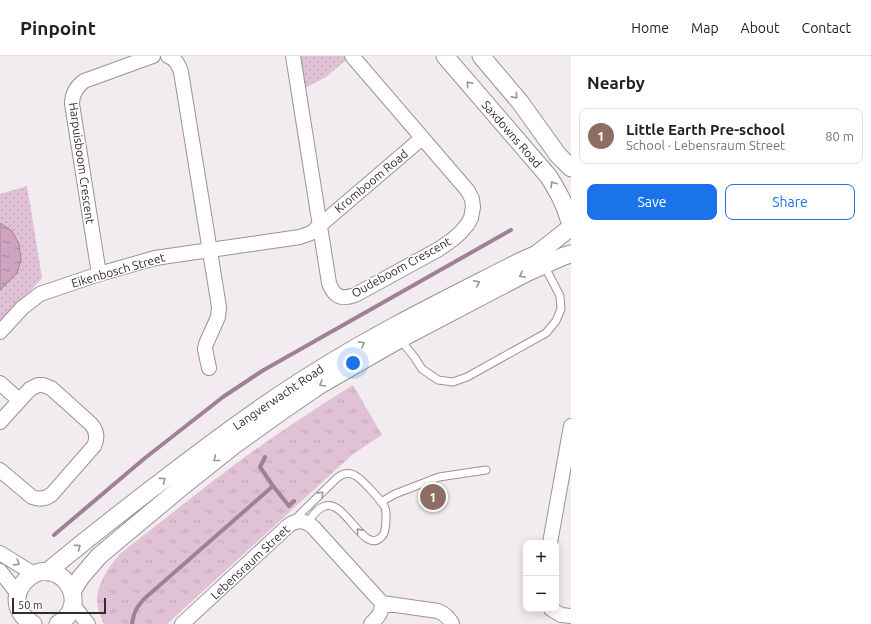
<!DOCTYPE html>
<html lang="en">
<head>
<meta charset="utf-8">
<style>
	body { margin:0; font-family:Ubuntu,sans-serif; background:#f2f2f2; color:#222 }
	.controls { position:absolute; right:12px; bottom:12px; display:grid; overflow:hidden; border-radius:8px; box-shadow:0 2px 10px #0003 }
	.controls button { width:36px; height:36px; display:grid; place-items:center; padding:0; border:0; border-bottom:1px solid #e0e0e0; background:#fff; color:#222; font:20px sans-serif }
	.scale { position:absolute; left:12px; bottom:10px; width:94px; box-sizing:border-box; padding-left:4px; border:2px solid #302d2f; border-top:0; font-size:11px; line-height:14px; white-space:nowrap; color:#302d2f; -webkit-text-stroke:3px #fff; paint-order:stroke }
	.you { position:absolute; left:353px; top:307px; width:14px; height:14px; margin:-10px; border:3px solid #fff; border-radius:50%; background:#1a73e8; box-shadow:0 0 0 6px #1a73e833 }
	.badge { display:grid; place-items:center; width:26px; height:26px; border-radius:50%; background:#1a73e8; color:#fff; font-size:13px; font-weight:700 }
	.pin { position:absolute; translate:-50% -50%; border:2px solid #fff; box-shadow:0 1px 4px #0006 }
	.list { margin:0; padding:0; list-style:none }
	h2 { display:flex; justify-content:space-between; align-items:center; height:52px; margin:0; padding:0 16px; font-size:17px }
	h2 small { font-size:13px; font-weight:400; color:#767676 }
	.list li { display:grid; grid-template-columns:26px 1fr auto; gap:12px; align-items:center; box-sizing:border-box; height:56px; margin:0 8px 8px; padding:0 8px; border:1px solid #e0e0e0; border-radius:8px }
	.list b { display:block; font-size:15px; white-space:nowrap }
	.list p { margin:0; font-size:13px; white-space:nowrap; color:#767676 }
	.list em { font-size:13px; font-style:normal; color:#767676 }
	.actions { display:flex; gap:8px; padding:12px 16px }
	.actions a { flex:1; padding:9px 0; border:1px solid #1a73e8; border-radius:8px; text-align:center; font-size:14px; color:#1a73e8 }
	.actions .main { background:#1a73e8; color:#fff }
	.map { position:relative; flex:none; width:571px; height:568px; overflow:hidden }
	header { display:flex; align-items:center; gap:24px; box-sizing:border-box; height:56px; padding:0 20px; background:#fff; border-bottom:1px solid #e0e0e0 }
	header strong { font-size:19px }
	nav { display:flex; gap:22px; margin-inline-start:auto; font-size:14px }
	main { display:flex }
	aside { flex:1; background:#fff }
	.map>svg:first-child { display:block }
</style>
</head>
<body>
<header>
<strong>Pinpoint</strong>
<nav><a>Home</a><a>Map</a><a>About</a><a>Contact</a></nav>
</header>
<main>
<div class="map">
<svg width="571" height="568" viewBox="0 0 571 568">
	<defs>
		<pattern id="grass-tufts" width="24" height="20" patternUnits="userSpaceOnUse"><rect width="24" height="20" fill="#e0c1d6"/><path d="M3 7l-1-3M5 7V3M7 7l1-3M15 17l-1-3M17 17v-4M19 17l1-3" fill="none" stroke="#c0a6b8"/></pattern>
		<pattern id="park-dots" width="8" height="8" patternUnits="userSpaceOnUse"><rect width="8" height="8" fill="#e0c1d6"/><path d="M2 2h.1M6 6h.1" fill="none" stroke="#c0a6b8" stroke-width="1.8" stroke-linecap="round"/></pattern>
		<pattern id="water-ripples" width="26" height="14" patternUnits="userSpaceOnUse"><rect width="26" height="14" fill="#d0a3c1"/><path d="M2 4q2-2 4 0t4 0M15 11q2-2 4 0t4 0" fill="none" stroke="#a9859d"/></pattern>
	</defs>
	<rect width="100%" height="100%" fill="#f2ebf0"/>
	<path fill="url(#grass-tufts)" d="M353 329 382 379 353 398 167 568H104C101 561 98 554 97 547 96 529 109 510 121 497 164 464 205 430 249 398 283 374 318 351 353 329Z"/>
	<path fill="url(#park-dots)" d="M300 0H346L348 2 326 21 305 32Z
		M27 130 42 222 0 269V138Z"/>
	<path fill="url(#water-ripples)" stroke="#a08095" d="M0 167 12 175 19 188 21 204 17 217 0 234Z"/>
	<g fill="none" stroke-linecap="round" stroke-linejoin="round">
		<path stroke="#a08095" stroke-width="4" d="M273 430 289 450 294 445
			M54 479 145 402 223 341 262 315 511 174
			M132 568C134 556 136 552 144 543L273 430 260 411 265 401"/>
		<defs>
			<path id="service" d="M400 283 415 302 422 313 438 324 453 326 467 321 546 277 556 265 561 253 560 240 544 209
				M381 446 395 438 439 421 486 414
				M294 466 300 458 337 422C342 418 348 416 354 419 360 421 383 446 385 452 387 457 386 475 383 479 365 503 346 443 325 450 317 452 312 461 307 467"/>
			<path id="minor" d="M168 0C176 3 179 9 181 16L219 251 218 261 206 288 205 293 209 312
				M293 0 329 227C334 241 341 244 355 239L439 193 452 184 460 177 467 169 471 162 473 151 472 143 468 135 352 0
				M99 218 72 48C72 38 76 31 84 25L153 0
				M0 276 22 252 40 238 99 218 155 202 300 181 311 177 422 82
				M0 327 19 344
				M0 366 30 333 38 329H43L51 332 91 368C97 375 98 382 94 390L52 438C46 443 40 444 32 441L0 414
				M550 487 571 370
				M0 497 34 518
				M0 515 18 538
				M73 549 88 568
				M551 553 561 559 571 560
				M182 568 288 470C296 463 305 464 313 471L382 547 438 555C445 558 449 561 452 568
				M371 568C378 561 382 557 382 547"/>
			<path id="tertiary" d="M445 0 549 121C558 136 564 146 569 163
				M481 0 520 46 558 99 571 112
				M47 516C88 482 129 450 171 418 218 382 266 346 317 315 382 274 451 241 519 206L537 198 570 172
				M72 535 81 521 99 500 184 429 233 390 279 357 320 329 400 283 526 217 564 200 571 198
				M33 568C24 563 17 554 17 543 17 536 21 529 26 524 56 495 95 546 58 568"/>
		</defs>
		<use href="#service" stroke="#9a9397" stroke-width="9"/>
		<use href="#minor" stroke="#9a9397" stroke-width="16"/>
		<use href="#tertiary" stroke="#9a9397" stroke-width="19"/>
		<use href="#service" stroke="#fff" stroke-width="7"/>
		<use href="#minor" stroke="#fff" stroke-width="14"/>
		<use href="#tertiary" stroke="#fff" stroke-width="17"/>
	</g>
	<defs><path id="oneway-chevron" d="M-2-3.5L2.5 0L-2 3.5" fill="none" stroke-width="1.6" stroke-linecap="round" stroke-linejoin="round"/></defs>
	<g stroke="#989697">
		<use href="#oneway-chevron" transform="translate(469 28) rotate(-131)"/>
		<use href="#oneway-chevron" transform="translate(515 40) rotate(49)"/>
		<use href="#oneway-chevron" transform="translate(553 128) rotate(-123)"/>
		<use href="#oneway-chevron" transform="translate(522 219) rotate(153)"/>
		<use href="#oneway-chevron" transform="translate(477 227) rotate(-27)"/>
		<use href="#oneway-chevron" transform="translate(362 288) rotate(-29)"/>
		<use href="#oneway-chevron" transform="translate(322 328) rotate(149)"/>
		<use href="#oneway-chevron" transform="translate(216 403) rotate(142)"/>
		<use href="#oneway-chevron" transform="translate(163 424) rotate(-37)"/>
		<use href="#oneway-chevron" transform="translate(321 438) rotate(-44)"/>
		<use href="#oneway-chevron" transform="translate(359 475) rotate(-132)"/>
		<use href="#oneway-chevron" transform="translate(78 491) rotate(-37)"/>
		<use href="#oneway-chevron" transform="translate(17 507) rotate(32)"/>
	</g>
	<g text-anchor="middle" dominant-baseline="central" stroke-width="3" stroke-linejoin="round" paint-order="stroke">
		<g font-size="12" fill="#302d2f" stroke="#fff">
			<text transform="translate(512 78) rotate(49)">Saxdowns Road</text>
			<text transform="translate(82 107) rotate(82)">Harpuisboom Crescent</text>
			<text transform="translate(371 125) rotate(-40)">Kromboom Road</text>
			<text transform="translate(401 211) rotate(-29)">Oudeboom Crescent</text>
			<text transform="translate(118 214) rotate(-16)">Eikenbosch Street</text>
			<text transform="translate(278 341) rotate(-34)">Langverwacht Road</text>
			<text transform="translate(250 506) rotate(-43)">Lebensraum Street</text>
		</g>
	</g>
</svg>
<div class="controls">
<button>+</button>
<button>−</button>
</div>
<div class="scale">50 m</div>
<div class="you"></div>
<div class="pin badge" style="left:433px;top:441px;background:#8d6e63">1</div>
</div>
<aside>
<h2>Nearby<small></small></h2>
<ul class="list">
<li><span class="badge" style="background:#8d6e63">1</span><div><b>Little Earth Pre-school</b><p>School · Lebensraum Street</p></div><em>80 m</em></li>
</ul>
<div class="actions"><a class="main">Save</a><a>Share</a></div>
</aside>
</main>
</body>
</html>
